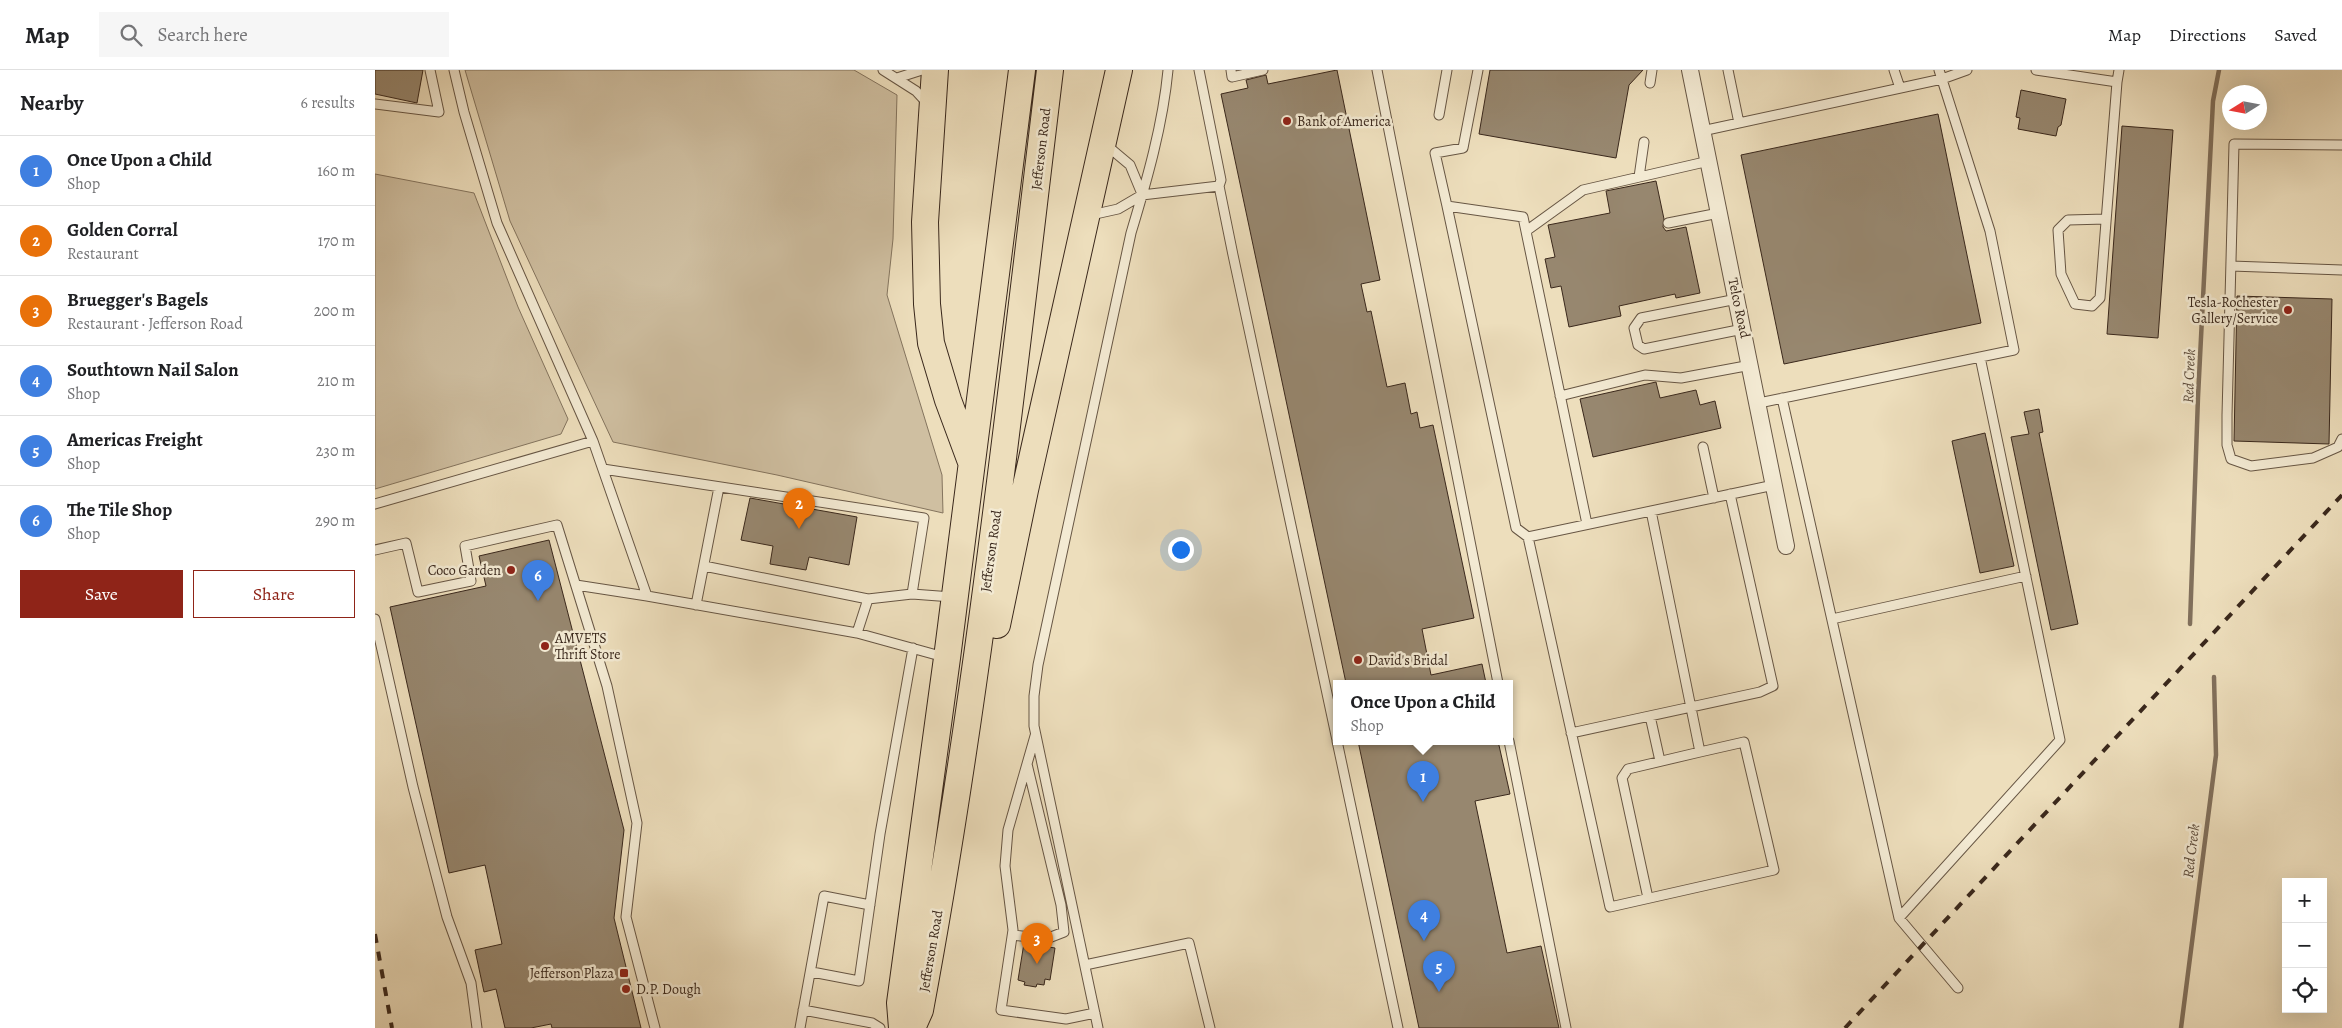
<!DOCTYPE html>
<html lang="en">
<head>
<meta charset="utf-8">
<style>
	body { margin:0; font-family:Alegreya,serif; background:#f6f6f6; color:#202124 }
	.controls { position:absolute; right:15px; bottom:15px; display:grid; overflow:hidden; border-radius:0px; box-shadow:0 5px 20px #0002 }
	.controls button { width:45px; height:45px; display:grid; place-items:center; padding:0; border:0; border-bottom:1px solid #e0e0e0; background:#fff; color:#202124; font:25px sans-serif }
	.compass { position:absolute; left:1847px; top:15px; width:45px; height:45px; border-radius:50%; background:#fff; box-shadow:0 5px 20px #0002; rotate:259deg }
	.you { position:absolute; left:805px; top:479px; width:18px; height:18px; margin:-12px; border:4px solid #fff; border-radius:50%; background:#1a73e8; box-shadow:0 0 0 8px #1a73e833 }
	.badge { display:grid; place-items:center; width:32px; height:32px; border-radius:50%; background:#8f2418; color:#fff; font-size:16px; font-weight:700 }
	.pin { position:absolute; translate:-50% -41px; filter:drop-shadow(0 1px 2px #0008) }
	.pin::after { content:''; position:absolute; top:26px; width:18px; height:15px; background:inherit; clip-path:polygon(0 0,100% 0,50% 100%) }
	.popup { position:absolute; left:958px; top:610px; width:180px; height:65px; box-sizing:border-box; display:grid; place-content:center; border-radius:0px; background:#fff; filter:drop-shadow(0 1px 4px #0005); font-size:16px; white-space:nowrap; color:#757577 }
	.popup b { font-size:19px; color:#202124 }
	.popup::after { content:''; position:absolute; left:50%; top:100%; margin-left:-10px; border:10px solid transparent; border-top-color:#fff }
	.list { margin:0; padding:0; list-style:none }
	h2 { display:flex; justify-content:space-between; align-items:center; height:65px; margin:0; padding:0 20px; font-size:21px }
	h2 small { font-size:16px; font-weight:400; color:#757577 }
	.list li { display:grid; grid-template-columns:32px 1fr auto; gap:15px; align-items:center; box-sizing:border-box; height:70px; padding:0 20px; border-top:1px solid #e0e0e0 }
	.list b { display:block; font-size:19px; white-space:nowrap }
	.list p { margin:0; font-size:16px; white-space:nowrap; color:#757577 }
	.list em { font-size:16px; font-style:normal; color:#757577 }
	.actions { display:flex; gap:10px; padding:15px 20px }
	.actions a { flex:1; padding:11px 0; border:1px solid #8f2418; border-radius:0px; text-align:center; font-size:18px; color:#8f2418 }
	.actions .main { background:#8f2418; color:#fff }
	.icon { flex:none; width:28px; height:28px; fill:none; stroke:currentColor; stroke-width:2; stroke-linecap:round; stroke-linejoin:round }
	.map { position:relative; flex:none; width:1967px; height:958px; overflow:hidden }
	header { display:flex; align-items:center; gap:30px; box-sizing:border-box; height:70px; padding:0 25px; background:#fff; border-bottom:1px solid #e0e0e0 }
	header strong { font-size:24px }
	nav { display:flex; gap:28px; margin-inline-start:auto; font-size:18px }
	.search { width:350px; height:45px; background:#f6f6f6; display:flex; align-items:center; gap:12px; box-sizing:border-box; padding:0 18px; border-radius:0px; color:#757577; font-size:19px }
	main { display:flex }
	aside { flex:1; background:#fff }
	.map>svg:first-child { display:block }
</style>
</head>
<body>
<header>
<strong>Map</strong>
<div class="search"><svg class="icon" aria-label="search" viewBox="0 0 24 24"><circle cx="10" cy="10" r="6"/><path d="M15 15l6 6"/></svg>Search here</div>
<nav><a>Map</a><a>Directions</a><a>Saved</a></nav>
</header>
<main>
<aside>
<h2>Nearby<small>6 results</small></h2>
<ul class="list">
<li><span class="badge" style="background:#3f7fe0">1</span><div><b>Once Upon a Child</b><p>Shop</p></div><em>160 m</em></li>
<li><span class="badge" style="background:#e8710a">2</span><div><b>Golden Corral</b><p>Restaurant</p></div><em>170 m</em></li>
<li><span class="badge" style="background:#e8710a">3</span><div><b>Bruegger's Bagels</b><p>Restaurant · Jefferson Road</p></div><em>200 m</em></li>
<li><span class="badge" style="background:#3f7fe0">4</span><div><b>Southtown Nail Salon</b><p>Shop</p></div><em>210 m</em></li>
<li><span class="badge" style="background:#3f7fe0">5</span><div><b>Americas Freight</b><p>Shop</p></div><em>230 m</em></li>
<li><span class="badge" style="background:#3f7fe0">6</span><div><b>The Tile Shop</b><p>Shop</p></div><em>290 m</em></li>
</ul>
<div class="actions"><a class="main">Save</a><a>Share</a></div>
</aside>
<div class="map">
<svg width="1967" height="958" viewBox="0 0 1967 958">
	<rect width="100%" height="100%" fill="#eddebc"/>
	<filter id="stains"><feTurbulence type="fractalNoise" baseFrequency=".004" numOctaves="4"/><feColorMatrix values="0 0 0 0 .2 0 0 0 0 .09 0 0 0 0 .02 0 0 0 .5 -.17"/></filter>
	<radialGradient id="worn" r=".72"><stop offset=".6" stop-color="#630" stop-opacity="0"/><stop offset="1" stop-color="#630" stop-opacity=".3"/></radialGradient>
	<path fill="#cfbfa1" stroke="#84745e" d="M90 0H479L522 25 518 169 512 225 567 405 568 443 402 405 238 372 135 151Z
		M0 104 99 123 143 237 193 349 186 364 0 419Z"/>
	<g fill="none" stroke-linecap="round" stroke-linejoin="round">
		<path stroke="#81705c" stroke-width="4.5" d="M1815 554 1823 327 1838 31 1844 0
			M1806 958 1841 685 1839 607"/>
	</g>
	<path fill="#97876f" stroke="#3a281c" d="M0 0H48L42 33 0 24Z
		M962 0 1005 210 986 214 992 242 996 241 1012 317 1030 313 1036 344 1042 342 1045 358 1058 355 1099 548 1047 559 1056 605 1107 594 1111 613H971L846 24 873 18 871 10 891 5 893 14Z
		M1115 0H1268L1254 15 1241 88 1104 64Z
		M1646 20 1691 29 1686 55 1683 57 1681 66 1643 59 1645 48 1641 47Z
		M1563 44 1606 253 1409 294 1366 85Z
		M1747 56 1798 60 1783 268 1732 264Z
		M1281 111 1289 149 1288 157 1291 161 1311 157 1325 223 1301 228 1300 224 1244 236 1246 246 1194 257 1186 216 1176 218 1170 189 1180 187 1173 155 1235 143 1231 121Z
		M1862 226 1957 229 1954 374 1859 371Z
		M1281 312 1285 328 1321 320 1325 335 1340 331 1346 358 1218 387 1205 329Z
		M1664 339 1668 362 1664 363 1703 554 1676 560 1636 367 1654 364 1649 342Z
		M1610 363 1639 496 1605 503 1577 371Z
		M375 428 482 447 474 495 434 487 431 500 395 494 398 476 366 470Z
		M174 470 249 760 239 848 266 958H177L176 954 156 958H130L121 919 109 922 100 880 127 874 110 795 74 803 15 537 111 516 104 486Z
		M983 671H1123L1135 724 1100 731 1132 883 1166 876 1184 958H1044Z
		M649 873 680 878 675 910 670 909 669 915 662 914 661 917 649 915 650 912 643 910Z"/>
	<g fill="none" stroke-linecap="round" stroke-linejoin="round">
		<defs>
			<path id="lane" d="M79 0 89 42 122 153 218 371 272 526 482 563 569 587
				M508 0 541 21 553 34
				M824 0 846 110 844 116 858 185 962 670
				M856 0 857 7 888 0
				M1002 0 1123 613
				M1103 0 1088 78 1060 83 1072 136 1148 147 1212 454
				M1353 0 1364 53
				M1519 0 1525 18
				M1661 0 1742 12 1725 228 1717 236 1700 234 1686 204 1683 160 1693 150 1731 149
				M522 8 547 0
				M1742 12 1744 0
				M1275 13 1277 0
				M0 34 64 42 55 0
				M1064 45 1072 0
				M1327 61 1567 9 1592 0
				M730 74 755 95 767 124
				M1967 75 1859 74 1852 345V375L1856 389 1876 396 1938 388 1963 377 1967 369
				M1264 107 1269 72
				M1072 136 1141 458 1153 467
				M716 145 743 139 767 125 844 116
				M1293 153 1344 143
				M1151 161 1208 120 1334 91
				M1856 196 1967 200
				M1362 229 1266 248 1259 258 1263 275 1269 279 1368 259
				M1185 326 1270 305 1306 308 1376 295
				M1407 328 1524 848 1685 670 1605 287
				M1384 333 1639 280 1615 161 1564 0
				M1328 377 1339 428
				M228 399 549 448 537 524 577 527
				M0 434 218 371
				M1276 441 1325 682 1369 672 1399 800 1235 837 1153 467 1399 415
				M0 480 31 473 43 522 96 511 90 476 182 455 232 616 262 753 251 847 280 958
				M329 496 493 529 482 563
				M201 515 272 526
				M493 529 537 524
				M321 535 344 417
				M0 549 38 717 72 847 96 913 102 958
				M1457 549 1651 506
				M1275 646 1285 691
				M1196 663 1385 622 1398 616 1355 424
				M660 666 633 760 630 796 638 860 626 940 691 949 720 943
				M962 671 1023 958
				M1134 671 1191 958
				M1273 828 1247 708 1253 699 1325 682
				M1524 848 1583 918
				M638 865 671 869 689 862 686 835 652 694
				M710 895 814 873 835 958
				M437 902 484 911 505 764 538 578
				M428 940 497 953 505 958
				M425 958 449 826 495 835
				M723 958 659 656V626L663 595 756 163C772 110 788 54 793 0"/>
			<path id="street" d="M1315 0 1411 476"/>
			<path id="primary" d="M560 0 550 152 552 234 556 273 573 330 596 392
				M622 555 650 420 744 0
				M527 958 525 933 572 588 647 0
				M537 958 545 940C603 629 637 314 675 0"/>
		</defs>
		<use href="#lane" stroke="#675644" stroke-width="11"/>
		<use href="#street" stroke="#675644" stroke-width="18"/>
		<use href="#primary" stroke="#3a281c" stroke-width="28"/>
		<use href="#lane" stroke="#f3ead3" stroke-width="9"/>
		<use href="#street" stroke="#f3ead3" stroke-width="16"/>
		<use href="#primary" stroke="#eddebc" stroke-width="26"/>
		<path stroke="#3a281c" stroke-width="4" stroke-dasharray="9 9" stroke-linecap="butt" d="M0 864 17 958
			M1470 958 1967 425"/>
	</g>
	<g fill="#8f2418" stroke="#f3ead3" stroke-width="2">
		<circle cx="912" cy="51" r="5"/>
		<circle cx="1913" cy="240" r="5"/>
		<circle cx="136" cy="500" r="5"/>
		<circle cx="170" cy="576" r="5"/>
		<circle cx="983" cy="590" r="5"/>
		<rect x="244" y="898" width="10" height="10" rx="2.5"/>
		<circle cx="251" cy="919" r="5"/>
	</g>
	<g text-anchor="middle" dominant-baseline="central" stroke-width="5" stroke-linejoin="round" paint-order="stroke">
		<g font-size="14" fill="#3a281c" stroke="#f3ead3" text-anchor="start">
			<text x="922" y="51">Bank of America</text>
			<text x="1903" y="232" text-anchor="end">Tesla-Rochester<tspan x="1903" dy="16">Gallery/Service</tspan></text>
			<text x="126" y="500" text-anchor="end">Coco Garden</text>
			<text x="180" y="568">AMVETS<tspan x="180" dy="16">Thrift Store</tspan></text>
			<text x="993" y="590">David's Bridal</text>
			<text x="239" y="903" text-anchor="end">Jefferson Plaza</text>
			<text x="261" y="919">D.P. Dough</text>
		</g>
		<g font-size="14" fill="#3a281c" stroke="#f3ead3">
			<text transform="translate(666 79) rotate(-83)">Jefferson Road</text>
			<text transform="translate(1364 238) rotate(78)">Telco Road</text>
			<text transform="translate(616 481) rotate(-82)">Jefferson Road</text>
			<text transform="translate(556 881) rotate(-80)">Jefferson Road</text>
		</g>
		<g font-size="15" font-style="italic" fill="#5d4c3c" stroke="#f3ead3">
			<text transform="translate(1814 306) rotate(-88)">Red Creek</text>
			<text transform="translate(1816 781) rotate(-83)">Red Creek</text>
		</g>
	</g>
	<rect width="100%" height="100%" filter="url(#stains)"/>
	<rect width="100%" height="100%" fill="url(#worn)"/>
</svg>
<div class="controls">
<button>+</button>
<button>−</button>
<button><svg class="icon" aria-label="locate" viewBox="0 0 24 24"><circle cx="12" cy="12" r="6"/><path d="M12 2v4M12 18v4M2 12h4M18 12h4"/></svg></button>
</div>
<svg class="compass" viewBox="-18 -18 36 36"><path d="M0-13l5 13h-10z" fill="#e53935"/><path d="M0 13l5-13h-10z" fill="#757577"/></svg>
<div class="you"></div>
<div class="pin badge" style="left:1048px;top:732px;background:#3f7fe0">1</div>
<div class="popup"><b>Once Upon a Child</b>Shop</div>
<div class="pin badge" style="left:424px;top:459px;background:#e8710a">2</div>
<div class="pin badge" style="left:662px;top:894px;background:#e8710a">3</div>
<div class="pin badge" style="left:1049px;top:871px;background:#3f7fe0">4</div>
<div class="pin badge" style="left:1064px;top:922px;background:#3f7fe0">5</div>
<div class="pin badge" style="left:163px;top:531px;background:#3f7fe0">6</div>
</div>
</main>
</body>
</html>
